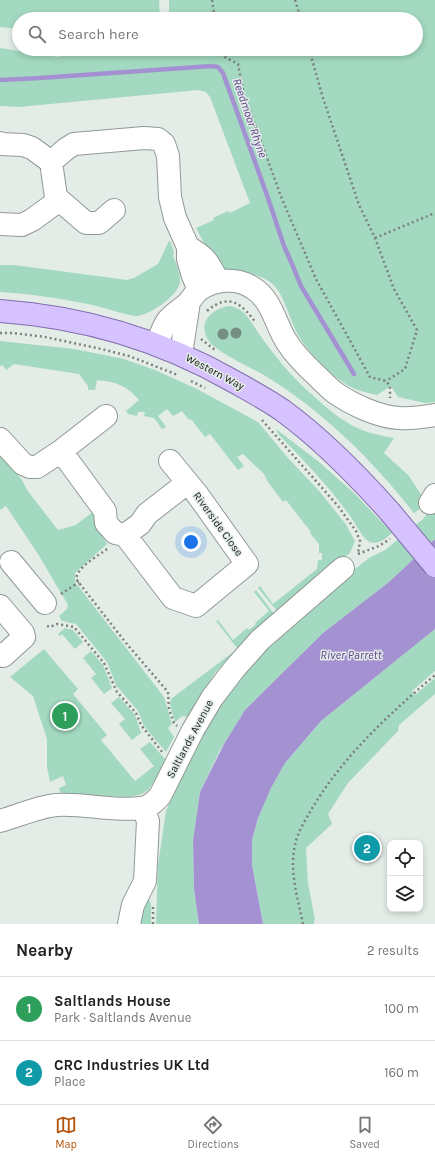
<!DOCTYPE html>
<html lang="en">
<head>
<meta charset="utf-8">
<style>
	body { margin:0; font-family:Karla,sans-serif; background:#f6f6f6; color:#222 }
	.controls { position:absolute; right:12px; bottom:12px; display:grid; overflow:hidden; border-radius:8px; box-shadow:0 2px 6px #0003 }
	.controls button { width:36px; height:36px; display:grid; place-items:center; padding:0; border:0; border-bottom:1px solid #e0e0e0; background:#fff; color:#222; font:20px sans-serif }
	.you { position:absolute; left:191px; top:542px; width:14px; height:14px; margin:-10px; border:3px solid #fff; border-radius:50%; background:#1a73e8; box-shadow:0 0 0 6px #1a73e833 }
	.badge { display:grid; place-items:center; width:26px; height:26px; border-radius:50%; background:#b45309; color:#fff; font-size:13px; font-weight:700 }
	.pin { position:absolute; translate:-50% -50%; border:2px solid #fff; box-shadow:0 1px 4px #0006 }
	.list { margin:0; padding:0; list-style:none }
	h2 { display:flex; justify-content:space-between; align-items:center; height:52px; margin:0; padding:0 16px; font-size:17px }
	h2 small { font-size:13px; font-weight:400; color:#767676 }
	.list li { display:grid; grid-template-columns:26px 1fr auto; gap:12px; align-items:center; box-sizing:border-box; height:64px; padding:0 16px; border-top:1px solid #e0e0e0 }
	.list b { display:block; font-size:15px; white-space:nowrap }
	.list p { margin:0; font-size:13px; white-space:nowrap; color:#767676 }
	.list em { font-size:13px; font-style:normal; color:#767676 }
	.icon { flex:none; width:22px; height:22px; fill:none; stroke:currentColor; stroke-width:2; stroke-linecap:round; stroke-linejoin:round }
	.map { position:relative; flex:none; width:435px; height:924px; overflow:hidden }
	.search { position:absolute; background:#fff; box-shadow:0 2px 6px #0003; left:12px; right:12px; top:12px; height:44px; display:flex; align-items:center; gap:10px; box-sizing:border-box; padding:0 14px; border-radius:22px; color:#767676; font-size:15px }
	.sheet { height:180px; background:#fff }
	nav { display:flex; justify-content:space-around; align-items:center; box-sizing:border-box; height:56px; border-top:1px solid #e0e0e0; background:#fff; font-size:11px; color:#767676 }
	nav a { display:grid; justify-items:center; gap:2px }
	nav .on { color:#b45309 }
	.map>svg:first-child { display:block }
</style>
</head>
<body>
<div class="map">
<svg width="435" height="924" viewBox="0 0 435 924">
	<rect width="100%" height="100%" fill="#e3ece7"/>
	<path fill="#a3d9c0" d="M0 0H159L160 19H19V29L0 27Z
		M169 0H435V402L425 403 398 397 391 386 377 395C368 393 359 391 351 387 332 377 307 352 297 333 289 318 284 292 270 282 264 277 246 272 238 270 233 269 225 271 221 267 212 259 202 239 196 228L214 220 213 218 228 211 230 213 250 203 210 97 206 92 198 90 19 107 0 106V48L59 57 62 52 71 49 112 54 165 52 168 49H416V19H169Z
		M169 241H170L174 252 173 256C176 263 180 272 180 280 181 294 151 314 138 316 132 317 105 308 97 306 65 299 33 294 0 292V265H14L127 280 134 278 158 264Z
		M228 306C233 306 237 308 242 311 250 318 255 329 262 338 278 360 295 381 317 399 330 411 345 423 362 430 372 434 384 436 394 438L384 453 409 476 426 502 420 509 414 513C373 461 324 412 267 377 253 368 214 352 207 338 198 321 213 309 228 306Z
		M0 341 74 349 124 359 155 370 197 389 258 422 288 458 320 492 345 523 355 541 350 553 277 611 258 588 260 586 273 604 317 569 318 560H322V553H319V544L310 533 311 532 286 500 283 502 268 482 264 474 243 454 237 457 244 466 238 470 210 434 205 437 191 419 189 420 182 411 173 416 167 409 158 416 166 427 162 429 154 418 144 416 145 412H138L137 416 128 414 126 411 139 400C126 385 116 382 97 380L95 390H88V386L79 374 14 364 6 370 3 365 0 366Z
		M276 429 319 462 355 494 392 533C386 538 379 545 370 542 363 540 355 522 350 516 329 486 304 461 279 435Z
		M0 454 4 457 22 480 27 490 58 530 76 525 94 511 96 513 95 524 107 544 75 573V582L164 697 172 724 168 728 174 737 166 752 144 726 138 711 116 685 107 662 76 624 62 621 59 616 67 609 68 605 38 554 6 506 0 510Z
		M435 504V539L389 582 323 633 245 710 220 750 200 792 193 840 194 889 199 924H156L158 865 166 811 179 780 212 716 258 654 331 588 369 558 385 550 423 519Z
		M256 590 274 614 237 648 216 621 218 620 233 640 247 628 249 630 256 624 255 623 269 611 254 592Z
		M65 628 73 630 83 642 75 649 62 634 60 636 58 634Z
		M435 629V671L412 691 415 695 435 678V694L399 725 398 731 348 783 328 814 332 824 306 848 308 883 315 920 314 921V924H263L252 865V840L258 818 271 788 285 763 321 721Z
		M44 649 78 689 73 694 107 735 101 740 135 781 154 766 140 749 150 742 165 759 156 779 148 790 142 794 129 797 61 794 59 788 66 785 63 776 50 782 47 767V739L33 696 10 677Z
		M91 651 103 665 112 688 104 694 91 678 96 674 83 658Z
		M232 653H233L215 673 188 717 182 716 175 722 170 705 171 699Z
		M119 697 135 715 141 733 132 740 119 724 125 719 111 703Z
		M148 897 151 904V924H136Z"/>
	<path fill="#a491d2" d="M435 539V629L321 721 285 763 271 788 258 818 252 840V865L263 924H199L194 889 193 840 200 792 224 744 245 710 323 633 389 582Z"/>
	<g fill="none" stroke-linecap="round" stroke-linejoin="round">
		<path stroke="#a491d2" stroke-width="4.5" d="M0 80 40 78 212 66 218 67 223 73 268 198 284 246 292 264 301 286 354 374"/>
		<defs>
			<path id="minor" d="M0 143 1 144 23 145 32 148 51 162 56 197 86 223H99L114 210
				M51 162 66 149 74 144 144 138 158 139 164 144 168 156 170 197 175 218 188 247V259L193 276 199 290
				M0 224 22 225 32 220 54 204 56 197
				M188 247C207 258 208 262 218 281
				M157 344C160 337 163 326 168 320 174 313 183 308 189 302 192 298 195 293 199 290 214 279 237 277 253 288 271 299 275 322 285 339 293 353 305 365 317 376 322 381 328 387 334 392 351 404 378 417 399 418 411 419 423 417 435 415
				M181 354 189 302
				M0 439 23 464 30 467H37L61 451 106 416
				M61 451 105 511 106 523 115 533 125 535 140 524 147 514 187 483
				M430 503 435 495
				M125 535 173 598 196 606 247 564 197 494 170 461
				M11 562 45 603
				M0 606 23 633 24 637 3 656 0 654
				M0 821C18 816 37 807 56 805 85 803 114 812 142 808 150 807 155 801 160 796L193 730 212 698 235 668 260 640 343 568
				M129 924 133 905 145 881 148 821 143 808"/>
			<path id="major" d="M0 311C84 317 159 339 233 381 249 390 266 399 282 410 322 439 357 475 390 512"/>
		</defs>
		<use href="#minor" stroke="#919995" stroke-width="24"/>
		<use href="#major" stroke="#816dae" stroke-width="24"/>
		<path stroke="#7b817d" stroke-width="2.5" stroke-dasharray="2 3" stroke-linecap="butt" d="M212 0 215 19
			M295 0 301 19
			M220 49 221 55 238 64 244 95 282 199 316 279 370 377 386 381 390 386V398
			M309 49 323 98 359 205 375 238 394 289 417 330 405 369 386 381
			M375 238 435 213
			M207 311C229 292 242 304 256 323
			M0 333H13L45 337 97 348 129 356 178 375
			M201 339 215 350
			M191 381 205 388
			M262 420 338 506 356 531 360 541 358 554
			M107 549C98 556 77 567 76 579L126 643 168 692 169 709 174 723 177 726
			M358 554 379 546 390 539
			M61 594 79 582
			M47 626 50 627 57 624 74 627 104 663 117 692 136 713 141 725 163 753
			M153 907V924
			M303 924C298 899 289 871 295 845 297 834 304 822 310 812 341 758 388 715 435 675"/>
		<use href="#minor" stroke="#fff" stroke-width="22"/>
		<use href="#major" stroke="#d5c2fe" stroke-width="22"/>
		<defs>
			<path id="major-bridge" d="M390 512 435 566"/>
		</defs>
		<use href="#major-bridge" stroke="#816dae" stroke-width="24" stroke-linecap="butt"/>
		<use href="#major-bridge" stroke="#d5c2fe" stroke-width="22"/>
	</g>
	<g fill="#758d83">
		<circle cx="236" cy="333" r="5.5"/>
		<circle cx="223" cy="334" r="5.5"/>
	</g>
	<g text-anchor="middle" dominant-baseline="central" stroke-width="3" stroke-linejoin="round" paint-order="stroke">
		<g font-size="11" fill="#191c1a" stroke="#e3ece7">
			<text transform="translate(215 372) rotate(28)">Western Way</text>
			<text transform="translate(218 524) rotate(54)">Riverside Close</text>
			<text transform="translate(190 739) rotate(-62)">Saltlands Avenue</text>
		</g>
		<g font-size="12" font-style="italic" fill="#5b3e8d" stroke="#e3ece7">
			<text transform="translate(250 118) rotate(71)">Reedmoor Rhyne</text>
			<text x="351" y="655">River Parrett</text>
		</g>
	</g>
</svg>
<div class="controls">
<button><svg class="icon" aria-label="locate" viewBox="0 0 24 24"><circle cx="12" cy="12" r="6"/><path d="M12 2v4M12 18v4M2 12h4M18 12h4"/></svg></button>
<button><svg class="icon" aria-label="layers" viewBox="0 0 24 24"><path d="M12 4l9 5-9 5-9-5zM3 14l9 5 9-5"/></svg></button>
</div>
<div class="you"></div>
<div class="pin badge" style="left:65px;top:716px;background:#2e9e5b">1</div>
<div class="pin badge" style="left:367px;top:848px;background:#0f9aa8">2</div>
<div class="search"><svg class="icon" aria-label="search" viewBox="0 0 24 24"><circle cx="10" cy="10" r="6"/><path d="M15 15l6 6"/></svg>Search here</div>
</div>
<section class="sheet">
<h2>Nearby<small>2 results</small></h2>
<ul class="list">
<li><span class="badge" style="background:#2e9e5b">1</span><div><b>Saltlands House</b><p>Park · Saltlands Avenue</p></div><em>100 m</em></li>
<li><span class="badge" style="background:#0f9aa8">2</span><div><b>CRC Industries UK Ltd</b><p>Place</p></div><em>160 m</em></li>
</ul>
</section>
<nav>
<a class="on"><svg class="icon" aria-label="map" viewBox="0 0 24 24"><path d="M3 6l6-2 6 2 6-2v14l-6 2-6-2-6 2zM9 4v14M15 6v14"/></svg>Map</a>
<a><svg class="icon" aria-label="directions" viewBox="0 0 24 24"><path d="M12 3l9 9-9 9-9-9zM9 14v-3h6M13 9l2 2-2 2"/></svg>Directions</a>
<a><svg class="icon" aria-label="saved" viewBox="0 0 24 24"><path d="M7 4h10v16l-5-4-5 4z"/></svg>Saved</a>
</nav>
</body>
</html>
